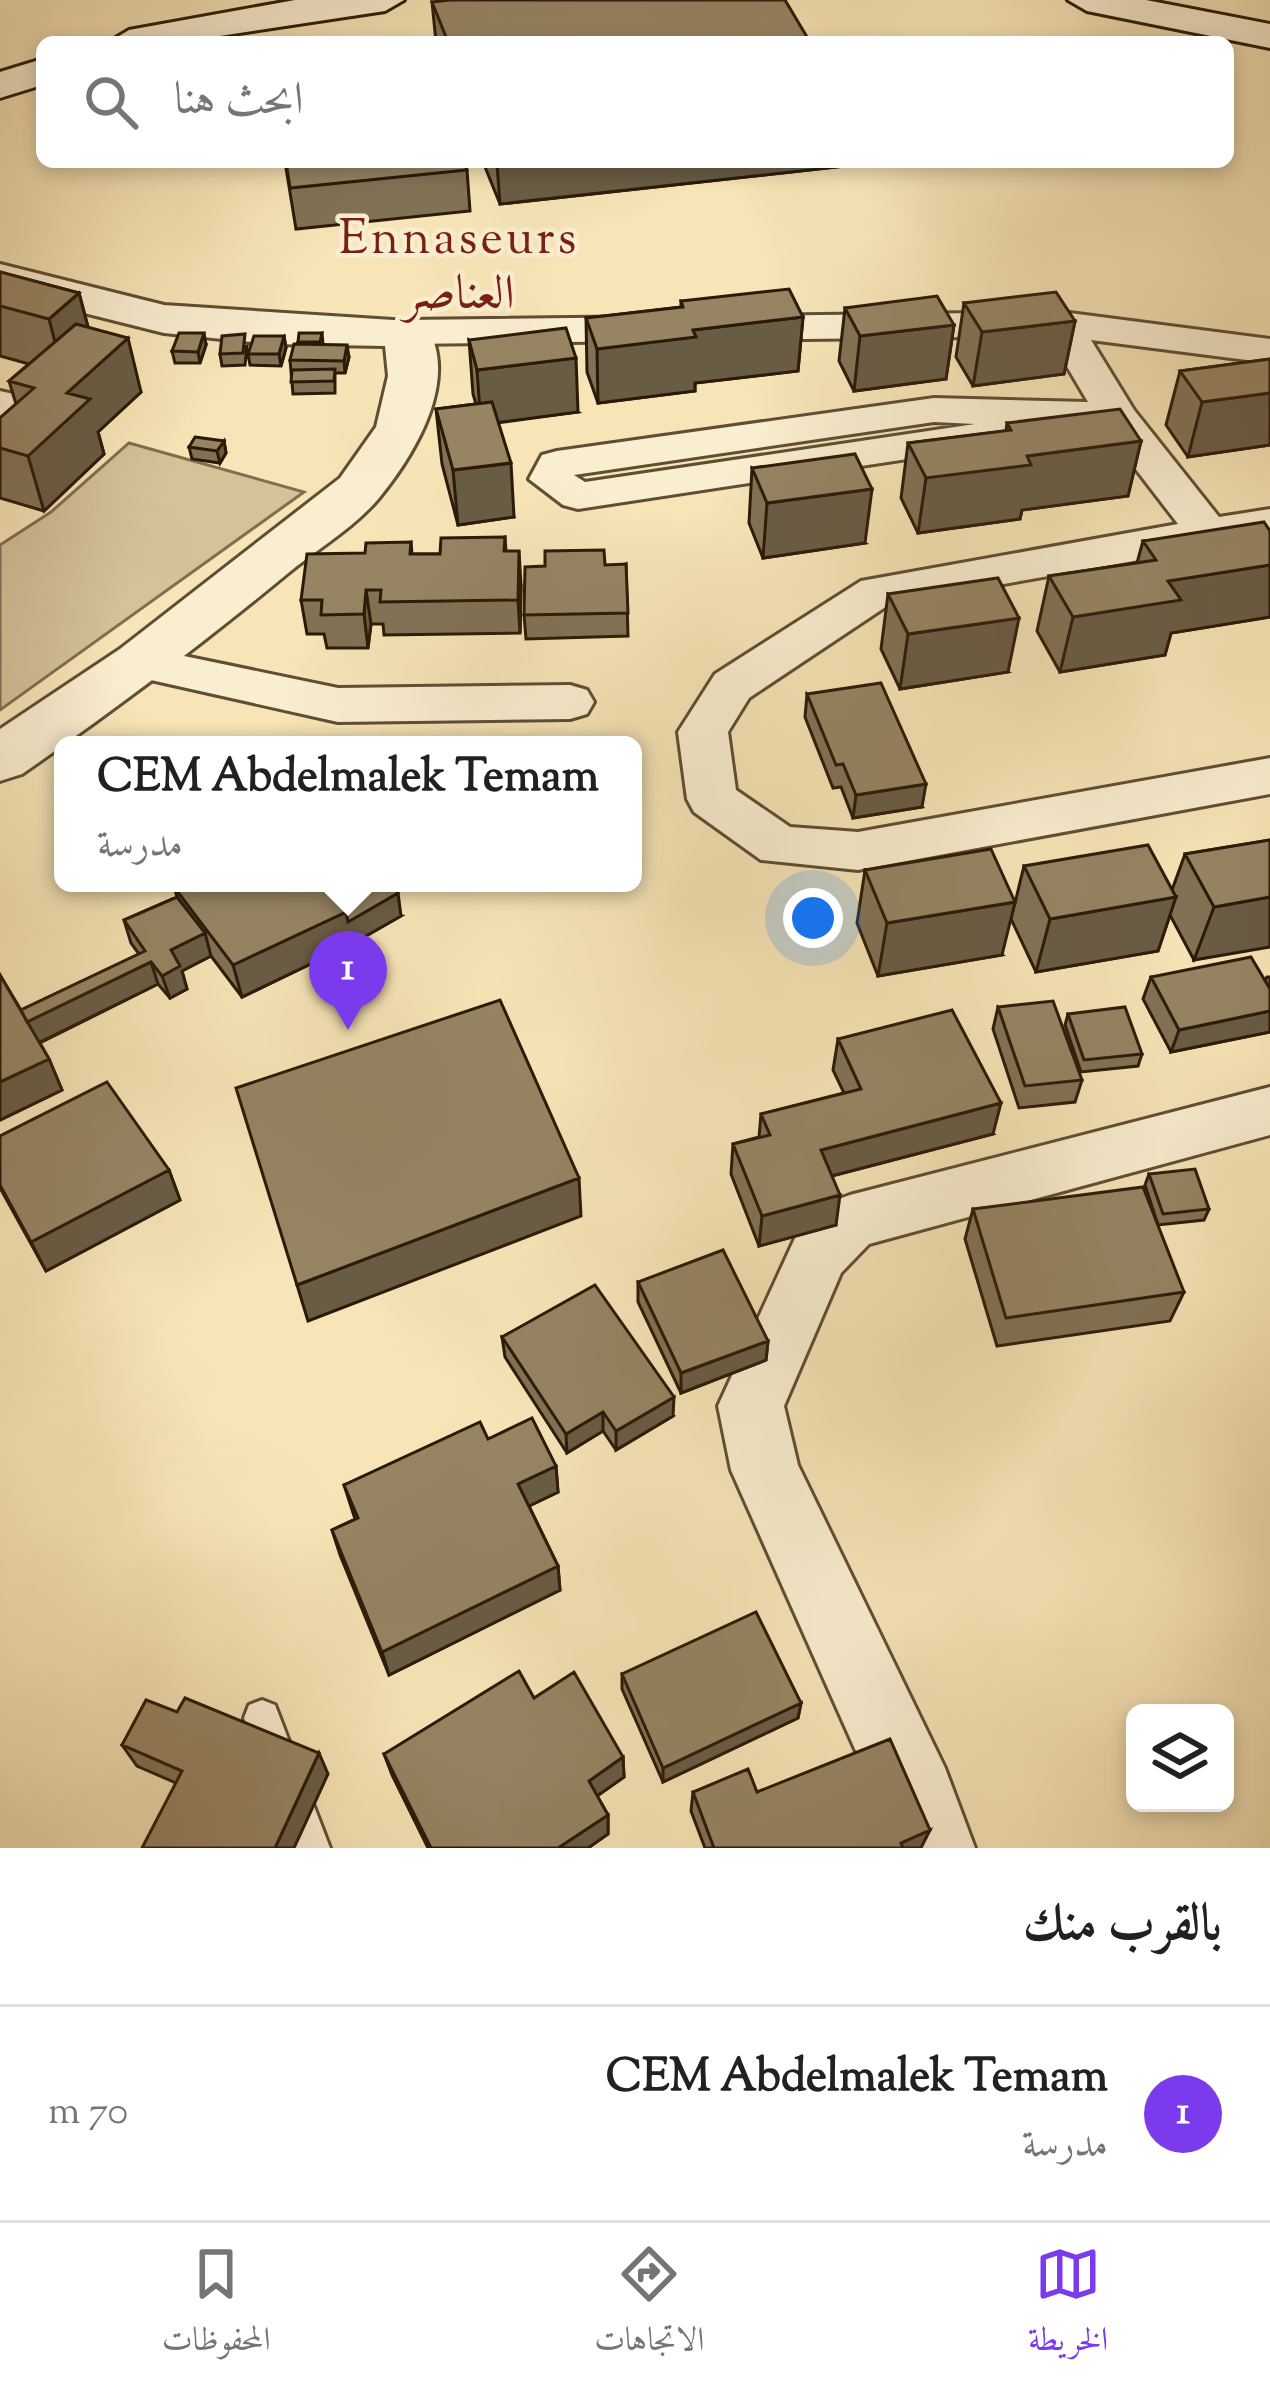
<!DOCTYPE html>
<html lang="ar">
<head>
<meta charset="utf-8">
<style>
	body { margin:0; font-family:"Sorts Mill Goudy",Amiri,serif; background:#f6f6f6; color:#202124; direction:rtl }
	.controls { position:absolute; right:36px; bottom:36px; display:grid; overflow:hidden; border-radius:18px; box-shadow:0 6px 18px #0003 }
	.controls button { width:108px; height:108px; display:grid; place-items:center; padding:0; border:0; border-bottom:3px solid #e0e0e0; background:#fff; color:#202124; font:60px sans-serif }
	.you { position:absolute; left:813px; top:918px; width:42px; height:42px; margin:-30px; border:9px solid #fff; border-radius:50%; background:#1a73e8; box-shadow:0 0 0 18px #1a73e833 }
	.badge { display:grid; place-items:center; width:78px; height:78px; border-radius:50%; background:#7c3aed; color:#fff; font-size:39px; font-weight:700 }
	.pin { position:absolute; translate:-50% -99px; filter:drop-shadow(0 3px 6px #0008) }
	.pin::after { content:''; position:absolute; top:63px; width:42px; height:36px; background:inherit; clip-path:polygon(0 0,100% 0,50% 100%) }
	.popup { position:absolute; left:54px; top:736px; width:588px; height:156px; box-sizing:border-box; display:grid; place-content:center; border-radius:18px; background:#fff; filter:drop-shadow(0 3px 9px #0005); font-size:39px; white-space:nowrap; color:#757577 }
	.popup b { font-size:45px; color:#202124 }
	.popup::after { content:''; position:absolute; left:50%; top:100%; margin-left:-24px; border:24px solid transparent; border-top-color:#fff }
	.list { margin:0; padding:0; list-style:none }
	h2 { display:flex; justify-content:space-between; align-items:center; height:156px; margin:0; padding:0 48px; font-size:51px }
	h2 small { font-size:39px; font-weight:400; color:#757577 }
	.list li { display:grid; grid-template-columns:78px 1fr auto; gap:36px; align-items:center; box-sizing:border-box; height:216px; padding:0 48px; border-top:3px solid #e0e0e0 }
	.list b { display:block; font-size:45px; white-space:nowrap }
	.list p { margin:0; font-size:39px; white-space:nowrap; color:#757577 }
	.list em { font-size:39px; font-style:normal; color:#757577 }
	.icon { flex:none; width:66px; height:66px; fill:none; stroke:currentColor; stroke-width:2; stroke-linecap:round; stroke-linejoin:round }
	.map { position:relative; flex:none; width:1270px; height:1848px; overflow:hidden; direction:ltr }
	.search { position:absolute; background:#fff; box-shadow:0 6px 18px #0003; left:36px; right:36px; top:36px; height:132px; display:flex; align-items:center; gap:30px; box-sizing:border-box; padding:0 42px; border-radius:18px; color:#757577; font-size:45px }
	.sheet { height:372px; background:#fff }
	nav { display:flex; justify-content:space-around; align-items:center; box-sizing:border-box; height:168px; border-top:3px solid #e0e0e0; background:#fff; font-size:33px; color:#757577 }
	nav a { display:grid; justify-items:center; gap:6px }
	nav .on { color:#7c3aed }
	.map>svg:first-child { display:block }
</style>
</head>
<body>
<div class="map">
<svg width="1270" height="1848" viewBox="0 0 1270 1848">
	<rect width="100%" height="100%" fill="#f7e5b7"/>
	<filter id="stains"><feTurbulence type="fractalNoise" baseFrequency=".00167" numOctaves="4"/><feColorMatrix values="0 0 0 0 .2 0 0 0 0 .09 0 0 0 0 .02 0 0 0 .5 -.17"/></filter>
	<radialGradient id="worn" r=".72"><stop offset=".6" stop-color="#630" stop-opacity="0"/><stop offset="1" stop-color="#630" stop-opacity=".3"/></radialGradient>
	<path fill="#d4c299" stroke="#806e51" stroke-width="3" d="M129 443 304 492 0 710V545L51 512Z"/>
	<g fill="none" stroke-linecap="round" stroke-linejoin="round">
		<defs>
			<path id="service" d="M262 1700 275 1705 330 1848H292L244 1718 249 1705Z"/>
			<path id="minor" d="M1062 312 1270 339V363L1091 340 1134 410 1219 517 1270 509V537L890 604 749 698 728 732 736 790 790 827 858 832 1270 758V794L858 870 761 860 694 812 687 799 678 732 715 674 861 581 1178 524 1105 429 578 509 563 505 529 479 542 455 557 451 934 398 1088 402 1049 336 407 344 387 332 407 320ZM934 422 975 424 585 482 574 475Z
				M0 391 18 395 24 404 18 413 0 416Z
				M141 647 338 688 570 685 587 690 594 702 587 714 570 719 338 722 124 674 117 663 124 652Z
				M1270 1087V1135L869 1244 841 1273 784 1406 798 1465 945 1768 975 1848H899L731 1470 718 1406 796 1236 828 1203 850 1195Z"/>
			<path id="tertiary" d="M0 264 164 305 424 322C462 377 415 454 379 498 355 527 316 550 287 574 201 645 113 711 22 774L0 781V729L120 649 340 478 376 427 388 376 385 346 271 344 164 333 0 292Z"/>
			<path id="secondary" d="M295 0H404L385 11 180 42H109L129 30Z
				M1068 0H1146L1270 24V48L1087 11Z
				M42 59V85L0 98V72Z"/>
		</defs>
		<use href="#service" stroke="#5f4d34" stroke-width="6"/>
		<use href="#minor" stroke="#5f4d34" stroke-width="6"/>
		<use href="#tertiary" stroke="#5f4d34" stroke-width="6"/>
		<use href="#secondary" stroke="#2c1a09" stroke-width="6"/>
		<use href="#service" fill="#faeed0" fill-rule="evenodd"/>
		<use href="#minor" fill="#faeed0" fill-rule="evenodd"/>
		<use href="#tertiary" fill="#faeed0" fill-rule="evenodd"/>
		<use href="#secondary" fill="#faeed0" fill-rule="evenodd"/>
	</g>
	<path fill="#817255" stroke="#2c1a09" stroke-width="3" d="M432 2 810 42H436Z
		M285 162H464L467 170 470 211 296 229Z
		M483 162H855V165L500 204Z
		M0 272 79 293 88 327 141 392 98 432 104 454 44 511 0 498V418L16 404 9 381 29 364 0 356Z
		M681 301 803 317 798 371 695 383V391L598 403 587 372 586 318 681 307Z
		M964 303 1075 321 1064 374 973 386 956 357Z
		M845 308 954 325 946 379 854 391 839 361Z
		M322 333 323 344 349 357 345 373H335V393L293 394 290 360 298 342Z
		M284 336 286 348 281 366 250 365 248 354Z
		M469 340 578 412 498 422 514 517 458 525 442 464 436 409 476 404 473 394Z
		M206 345 200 363H175L172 351Z
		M247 346 245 365 222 366 220 354Z
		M1270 359V445L1188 457 1166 425 1180 371Z
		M1007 423 1141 441 1128 496 1022 510 1020 519 918 533 901 498 908 443 1006 431Z
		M224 441 226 453 220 463 192 459 189 447Z
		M752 468 865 543 763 558 749 523Z
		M1270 531V617L1171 633 1165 655 1060 672 1037 631 1049 576 1137 563 1143 541Z
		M505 537 506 551 521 585 520 633 384 635 383 624H371L368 648H327L324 634H307L301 600 365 553 411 542 412 554H440Z
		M626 564 628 636 526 639 524 615Z
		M888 594 1008 672 900 689 881 649Z
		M807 694 922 807 853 818 841 787 833 788 805 717Z
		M1270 840 1194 960 1170 915 1158 951 1036 972 1011 919 1024 866 1172 890 1185 854Z
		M865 870 1002 955 878 976 857 923Z
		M174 887 401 916 352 944 242 997 211 956 182 971 187 989 170 998 158 984 40 1043 49 1059 62 1090 0 1120V975L21 1010 139 954 131 943 124 920 177 897Z
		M1151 977 1265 980 1267 977H1270V1032L1171 1052 1143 999Z
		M998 1007 1082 1080 1075 1102 1019 1108 993 1029Z
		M1068 1014 1142 1054 1138 1066 1081 1072 1065 1025Z
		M838 1039 993 1134 832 1176 836 1225 759 1246 731 1174 733 1144 759 1137 761 1114 844 1093 833 1070Z
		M0 1136 169 1170 180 1200 46 1271 0 1188Z
		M1149 1174 1209 1209 1204 1220 1158 1225 1145 1185Z
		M973 1209 1184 1292 1170 1321 997 1346 965 1239Z
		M638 1282 768 1341 766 1360 681 1393 638 1302Z
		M502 1337 673 1416 616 1450 603 1431 567 1453 505 1357Z
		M488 1439 556 1466 558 1492 529 1506 558 1566 560 1590 389 1675 340 1555 332 1530 355 1519 344 1485Z
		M622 1674 801 1703 798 1718 663 1782 622 1689Z
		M177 1712 328 1774 176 1783 137 1766 122 1745Z
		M384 1754 623 1757 624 1777 597 1796 608 1815V1834L588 1848H428L392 1775Z
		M693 1792H757L921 1848H705L691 1811Z"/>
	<path fill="#695c45" stroke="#2c1a09" stroke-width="3" d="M514 162H855V165L500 204 497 164Z
		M79 293 93 346 63 373 49 319Z
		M803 317 798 371 695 383V391L598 403 597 349 693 330Z
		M1075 321 1064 374 973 386 982 332Z
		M954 325 946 379 854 391 860 336Z
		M204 333 206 345 200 363 198 352Z
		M284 336 286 348 281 366 279 354Z
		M128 338 141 392 98 432 104 454 44 511 28 456 67 393Z
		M347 345 349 357 345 373 344 361Z
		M576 358 578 412 481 425 477 370Z
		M1270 393V445L1188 457 1202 402Z
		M224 441 226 453 220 463 217 451Z
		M1141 441 1128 496 1022 510 1020 519 918 533 926 478 1027 456Z
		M511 463 514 517 458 525 453 470Z
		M872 489 865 543 763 558 767 503Z
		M519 551 521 585 520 633 518 600Z
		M1270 565V617L1171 633 1165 655 1060 672 1073 617 1168 581Z
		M366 590 371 624 368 648 364 614Z
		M1019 618 1008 672 900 689 908 634Z
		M926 784 922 807 853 818 856 795Z
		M398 893 401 916 352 944 242 997 233 965 346 912Z
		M1176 897 1158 951 1036 972 1050 919Z
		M1270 897V947L1194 960 1214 907Z
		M1015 902 1002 955 878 976 887 923Z
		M205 933 211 956 182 971 187 989 170 998 162 976 171 950Z
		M151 962 158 984 36 1044 26 1022Z
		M1270 1011V1032L1171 1052 1179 1030Z
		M49 1059 62 1090 0 1120V1082Z
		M1001 1103 993 1134 816 1180 821 1150Z
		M169 1170 180 1200 46 1271 31 1242Z
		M579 1178 581 1216 308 1321 297 1285Z
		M840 1195 836 1225 759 1246 762 1216Z
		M768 1341 766 1360 681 1393V1373Z
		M674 1397 673 1416 616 1450V1431Z
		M603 1412V1431L567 1453 566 1434Z
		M556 1466 558 1492 521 1510 518 1484Z
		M558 1566 560 1590 389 1675 382 1652Z
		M801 1703 798 1718 663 1782V1768Z
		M319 1753 328 1774 294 1848H275Z
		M623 1757 624 1777 590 1801 589 1781Z
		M608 1815V1834L588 1848H558Z
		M930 1830 921 1848H899L901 1843Z"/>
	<path fill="#968463" stroke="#2c1a09" stroke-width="3" d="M450 0H785L810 42H448L432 2Z
		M286 162H464L467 170 290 188Z
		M0 272 79 293 49 319 0 306Z
		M789 289 803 317 693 330 696 337 597 349 586 318 683 307 681 301Z
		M1056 292 1075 321 982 332 964 303Z
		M937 296 954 325 860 336 845 308Z
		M76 324 128 338 67 393 90 399 28 456 0 448V418L34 388 9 381Z
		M566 328 576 358 477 370 469 340Z
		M179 333H204L198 352 172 351Z
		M299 333H322L320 342H298Z
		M245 334 243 353 220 354 222 336Z
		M254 336H284L279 354H248Z
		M294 344 347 345 344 361 290 360Z
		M1270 359V393L1202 402 1180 371Z
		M335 369 334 381 291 382 292 370Z
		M492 402 511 463 453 470 436 409Z
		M1120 409 1141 441 1027 456 1031 465 926 478 908 443 1011 430 1007 423Z
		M195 437 224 441 217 451 189 447Z
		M855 454 872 489 767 503 752 468Z
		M1264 522 1270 531V565L1168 581 1181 600 1073 617 1049 576 1156 560 1143 541Z
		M505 537 504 551H519L518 600 380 602 381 590H366L364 614 321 615 322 600H301L307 554 365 553 366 543 411 542 410 554H440L441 538Z
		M604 550 605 565 626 564 628 613 524 615 525 567 545 566V551Z
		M998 578 1019 618 908 634 888 594Z
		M881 683 926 784 856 795 843 764 836 765 807 694Z
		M1270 840V897L1214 907 1185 854Z
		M1148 845 1176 897 1050 919 1024 866Z
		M991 849 1015 902 887 923 865 870Z
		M182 883H324L346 912 233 965 174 887Z
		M324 883H390L398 893 348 922 346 912Z
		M177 897 205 933 171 950 180 966 162 976 151 962 27 1022 21 1010 145 951 124 920Z
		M1251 957 1270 989V1011L1179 1030 1151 977Z
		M0 975 49 1059 0 1082Z
		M500 1000 579 1178 297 1285 236 1088Z
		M1053 1001 1082 1080 1025 1086 998 1007Z
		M1125 1007 1142 1054 1084 1060 1068 1014Z
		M952 1010 1001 1103 821 1150 840 1195 762 1216 733 1144 770 1135 761 1114 861 1089 838 1039Z
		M107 1082 169 1170 31 1242 0 1185V1136Z
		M1195 1169 1209 1209 1163 1214 1149 1174Z
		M1143 1187 1184 1292 1006 1318 973 1209Z
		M723 1250 768 1341 681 1373 638 1282Z
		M595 1285 674 1397 616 1431 603 1412 566 1434 502 1337Z
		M532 1418 556 1466 518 1484 558 1566 382 1652 332 1530 358 1518 344 1485 480 1422 488 1439Z
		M756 1612 801 1703 663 1768 622 1674Z
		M519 1671 534 1698 574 1672 623 1757 589 1781 608 1815 558 1848H431L384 1754Z
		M185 1698 319 1753 275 1848H142L182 1771 122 1745 146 1700 177 1712Z
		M890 1739 930 1830 901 1843 903 1848H714L693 1792 748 1769 757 1792Z"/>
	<g text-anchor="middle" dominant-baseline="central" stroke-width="9" stroke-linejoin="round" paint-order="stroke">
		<g font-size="48" letter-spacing="3" fill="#7a1f14" stroke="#faeed0">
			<text x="459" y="241">Ennaseurs<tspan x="459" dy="55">العناصر</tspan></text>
		</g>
	</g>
	<rect width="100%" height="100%" filter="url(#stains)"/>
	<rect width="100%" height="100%" fill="url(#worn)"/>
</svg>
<div class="controls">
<button><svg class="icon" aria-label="layers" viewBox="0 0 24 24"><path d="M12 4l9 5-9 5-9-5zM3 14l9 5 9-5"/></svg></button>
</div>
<div class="you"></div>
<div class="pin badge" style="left:348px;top:1030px">1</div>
<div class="popup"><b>CEM Abdelmalek Temam</b>مدرسة</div>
<div class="search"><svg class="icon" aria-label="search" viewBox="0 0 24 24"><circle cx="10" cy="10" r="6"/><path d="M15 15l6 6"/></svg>ابحث هنا</div>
</div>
<section class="sheet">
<h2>بالقرب منك<small></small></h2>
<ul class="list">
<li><span class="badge">1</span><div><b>CEM Abdelmalek Temam</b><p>مدرسة</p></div><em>70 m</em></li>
</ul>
</section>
<nav>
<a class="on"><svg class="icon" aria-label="map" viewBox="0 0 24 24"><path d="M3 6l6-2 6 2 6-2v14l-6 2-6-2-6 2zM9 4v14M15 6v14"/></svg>الخريطة</a>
<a><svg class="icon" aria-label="directions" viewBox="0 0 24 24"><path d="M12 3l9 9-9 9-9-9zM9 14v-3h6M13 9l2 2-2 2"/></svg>الاتجاهات</a>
<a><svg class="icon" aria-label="saved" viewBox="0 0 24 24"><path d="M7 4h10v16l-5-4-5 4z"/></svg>المحفوظات</a>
</nav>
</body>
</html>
